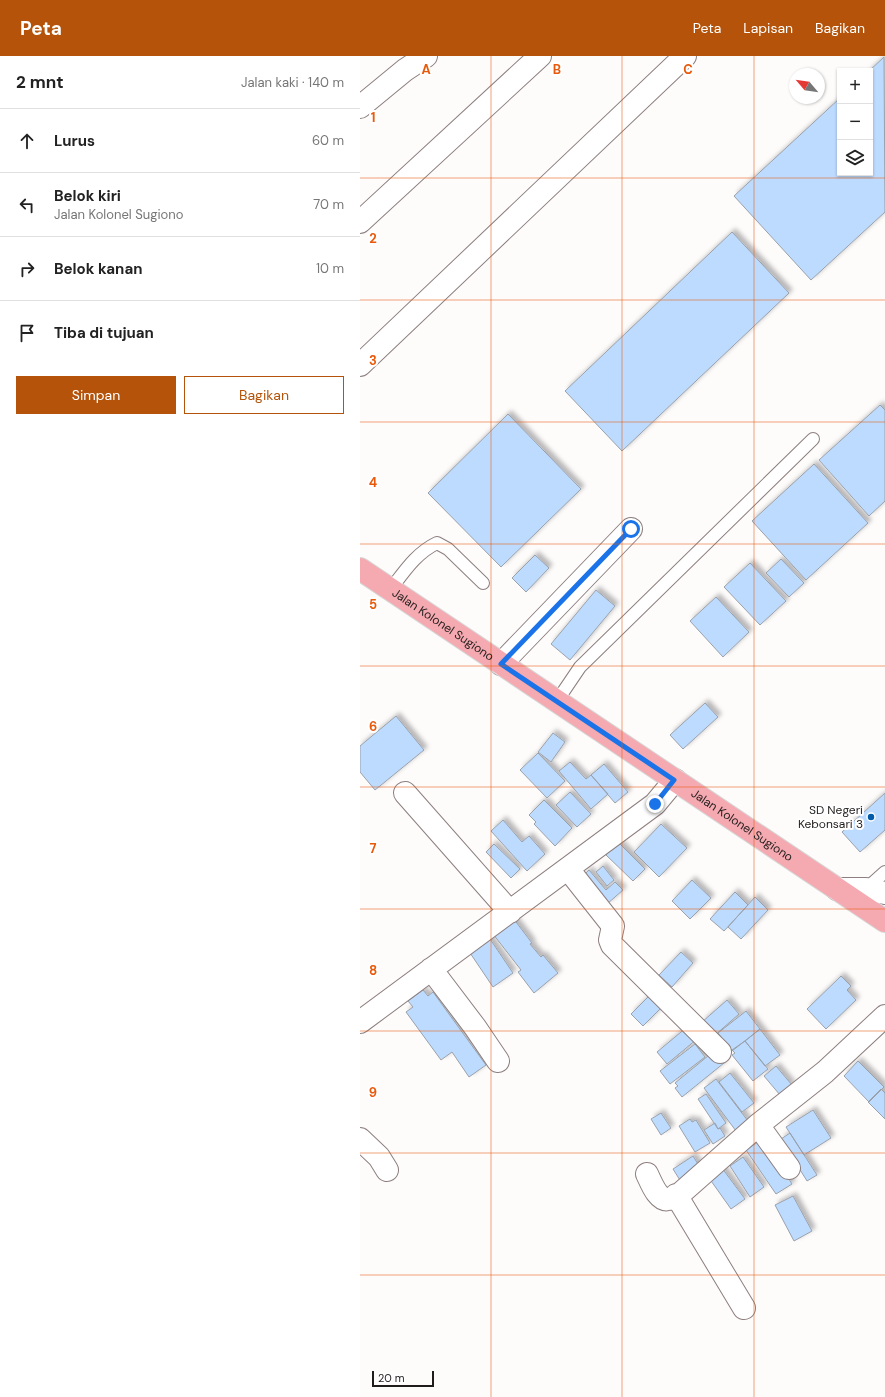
<!DOCTYPE html>
<html lang="id">
<head>
<meta charset="utf-8">
<style>
	body { margin:0; font-family:"DM Sans",sans-serif; background:#f2f2f2; color:#222 }
	.controls { position:absolute; right:12px; top:12px; display:grid; overflow:hidden; border-radius:0px; box-shadow:0 1px 3px #0004 }
	.controls button { width:36px; height:36px; display:grid; place-items:center; padding:0; border:0; border-bottom:1px solid #e0e0e0; background:#fff; color:#222; font:20px sans-serif }
	.compass { position:absolute; left:429px; top:12px; width:36px; height:36px; border-radius:50%; background:#fff; box-shadow:0 1px 3px #0004; rotate:299deg }
	.scale { position:absolute; left:12px; bottom:10px; width:62px; box-sizing:border-box; padding-left:4px; border:2px solid #211c1c; border-top:0; font-size:11px; line-height:14px; white-space:nowrap; color:#211c1c; -webkit-text-stroke:3px #fff; paint-order:stroke }
	.stop { position:absolute; width:12px; height:12px; margin:-9px; border:3px solid #1a73e8; border-radius:50%; background:#fff }
	.stop.end { background:#1a73e8; border-color:#fff; box-shadow:0 1px 4px #0008 }
	.list { margin:0; padding:0; list-style:none }
	h2 { display:flex; justify-content:space-between; align-items:center; height:52px; margin:0; padding:0 16px; font-size:17px }
	h2 small { font-size:13px; font-weight:400; color:#767676 }
	.list li { display:grid; grid-template-columns:26px 1fr auto; gap:12px; align-items:center; box-sizing:border-box; height:64px; padding:0 16px; border-top:1px solid #e0e0e0 }
	.list b { display:block; font-size:15px; white-space:nowrap }
	.list p { margin:0; font-size:13px; white-space:nowrap; color:#767676 }
	.list em { font-size:13px; font-style:normal; color:#767676 }
	.actions { display:flex; gap:8px; padding:12px 16px }
	.actions a { flex:1; padding:9px 0; border:1px solid #b45309; border-radius:0px; text-align:center; font-size:14px; color:#b45309 }
	.actions .main { background:#b45309; color:#fff }
	.icon { flex:none; width:22px; height:22px; fill:none; stroke:currentColor; stroke-width:2; stroke-linecap:round; stroke-linejoin:round }
	.map { position:relative; flex:none; width:525px; height:1341px; overflow:hidden }
	header { display:flex; align-items:center; gap:24px; box-sizing:border-box; height:56px; padding:0 20px; background:#b45309; color:#fff }
	header strong { font-size:19px }
	nav { display:flex; gap:22px; margin-inline-start:auto; font-size:14px }
	main { display:flex }
	aside { flex:1; background:#fff }
	.map>svg:first-child { display:block }
</style>
</head>
<body>
<header>
<strong>Peta</strong>
<nav><a>Peta</a><a>Lapisan</a><a>Bagikan</a></nav>
</header>
<main>
<aside>
<h2>2 mnt<small>Jalan kaki · 140 m</small></h2>
<ul class="list">
<li><svg class="icon" aria-label="ahead" viewBox="0 0 24 24"><path d="M12 20V5M6 11l6-6 6 6"/></svg><div><b>Lurus</b></div><em>60 m</em></li>
<li><svg class="icon" aria-label="left" viewBox="0 0 24 24"><path d="M17 20v-9H6M10 6l-5 5 5 5"/></svg><div><b>Belok kiri</b><p>Jalan Kolonel Sugiono</p></div><em>70 m</em></li>
<li><svg class="icon" aria-label="right" viewBox="0 0 24 24"><path d="M7 20v-9h11M14 6l5 5-5 5"/></svg><div><b>Belok kanan</b></div><em>10 m</em></li>
<li><svg class="icon" aria-label="arrive" viewBox="0 0 24 24"><path d="M6 21V4h12l-3 4 3 4H6"/></svg><div><b>Tiba di tujuan</b></div></li>
</ul>
<div class="actions"><a class="main">Simpan</a><a>Bagikan</a></div>
</aside>
<div class="map">
<svg width="525" height="1341" viewBox="0 0 525 1341">
	<defs>
		<filter id="shadow"><feDropShadow dx="3.5" dy="-3.5" stdDeviation="2" flood-color="#0004"/></filter>
	</defs>
	<rect width="100%" height="100%" fill="#fefbfb"/>
	<path fill="#bddbfe" stroke="#99a1ab" filter="url(#shadow)" d="M524 1 525 156 451 224 374 140 480 42V117H510L509 15Z
		M372 176 429 237 262 395 205 335Z
		M520 349 525 354V445L509 460 459 404Z
		M148 358 221 433 141 511 68 437Z
		M454 408 508 467 446 524 392 465Z
		M175 499 189 512 166 536 152 522Z
		M421 503 444 527 429 541 406 517Z
		M390 507 426 545 400 569 364 531Z
		M236 534 255 550 210 604 191 588Z
		M356 541 389 576 363 601 330 565Z
		M345 647 358 661 323 693 310 679Z
		M36 660 64 694 15 734 0 716V690Z
		M193 677 205 686 191 706 178 696Z
		M178 697 205 725 187 742 160 714Z
		M210 706 226 723 231 719 248 738 231 753 199 715Z
		M244 708 268 736 255 747 231 719Z
		M210 736 231 758 217 771 196 749Z
		M525 737V774L500 796 482 776Z
		M184 744 212 772 195 790 174 768 176 766 169 759Z
		M143 764 162 786 169 780 185 798 167 815 131 775Z
		M301 768 327 792 299 821 274 796Z
		M255 783 285 813 273 825 246 799 249 795Z
		M134 788 160 813 151 822 126 796Z
		M243 810 254 824 247 830 236 816Z
		M229 814 246 834 255 826 263 834 247 848 222 821Z
		M332 824 351 842 330 863 312 845Z
		M375 836 388 849 364 875 350 863Z
		M395 841 408 854 381 883 368 871Z
		M153 862 172 887 170 888 181 901 183 899 198 917 174 937 158 916 161 914 133 878Z
		M126 877 153 917 133 931 106 891Z
		M321 896 333 907 312 931 299 919Z
		M481 920 491 930 487 934 496 944 466 973 447 953Z
		M63 934 68 940 73 936 126 1009 109 1021 92 996 81 1004 46 956 53 951 48 945Z
		M291 938 303 950 283 970 271 958Z
		M367 944 379 958 354 980 342 966Z
		M386 955 400 973 372 995 358 977Z
		M327 971 337 983 307 1008 297 996Z
		M400 973 420 999 405 1010 385 985Z
		M385 985 408 1013 393 1025 372 999 375 997 372 994Z
		M335 988 345 1001 310 1028 300 1015Z
		M354 995 364 1007 322 1041 315 1032 318 1030 315 1027Z
		M498 1005 524 1031 509 1046 484 1020Z
		M416 1010 432 1029 420 1039 404 1020Z
		M370 1017 394 1047 382 1056 359 1026Z
		M356 1023 388 1065 376 1075 344 1032Z
		M521 1033 525 1037V1063L508 1046Z
		M346 1038 366 1067 358 1073 338 1043Z
		M453 1054 471 1082 444 1099 426 1071Z
		M301 1057 311 1072 301 1079 291 1063Z
		M330 1063 332 1066 336 1064 350 1087 335 1096 319 1070Z
		M355 1067 358 1073 360 1072 365 1080 353 1088 344 1074Z
		M430 1077 457 1119 447 1125 421 1083Z
		M404 1082 432 1128 416 1138 386 1094Z
		M333 1100 343 1116 323 1129 313 1113Z
		M383 1101 404 1131 390 1141 370 1110Z
		M362 1112 385 1143 371 1153 349 1122Z
		M433 1140 452 1175 434 1185 415 1149Z"/>
	<g fill="none" stroke-linecap="round" stroke-linejoin="round">
		<defs>
			<path id="lane" d="M30 534C44 516 56 497 77 487L88 493 123 527
				M197 645 220 611 453 383
				M506 833 525 816"/>
			<path id="street" d="M0 51 45 14 66 0
				M0 166 180 0
				M0 309 325 0
				M141 608 271 473
				M45 737 150 856
				M208 813 253 870 250 884 252 889 360 996
				M477 833H506L525 837
				M71 913 115 971 138 1005
				M0 966 295 748 315 724
				M398 1069 429 1112
				M0 1083 19 1101 27 1114
				M287 1118C291 1126 298 1146 309 1143 313 1142 317 1139 321 1137L398 1069 465 1016 525 960
				M316 1139 384 1252"/>
			<g id="primary">
				<path id="s1" d="M0 513 525 865"/>
			</g>
		</defs>
		<use href="#lane" stroke="#8d7f7f" stroke-width="14"/>
		<use href="#street" stroke="#8d7f7f" stroke-width="24"/>
		<use href="#primary" stroke="#d7d6d6" stroke-width="24"/>
		<use href="#lane" stroke="#fff" stroke-width="12"/>
		<use href="#street" stroke="#fff" stroke-width="22"/>
		<use href="#primary" stroke="#f5a9b0" stroke-width="22"/>
	</g>
	<g fill="none" stroke-linecap="round" stroke-linejoin="round">
		<path stroke="#1a73e8" stroke-width="5" d="M271 473 141 608 314 724 295 748"/>
	</g>
	<path fill="none" stroke="#e8590c" stroke-width="1" stroke-opacity="0.55" d="M131 0V1341M262 0V1341M394 0V1341M0 122H525M0 244H525M0 366H525M0 488H525M0 610H525M0 731H525M0 853H525M0 975H525M0 1097H525M0 1219H525"/>
	<circle fill="#035ca9" stroke="#fff" stroke-width="1.5" cx="511" cy="761" r="4"/>
	<g text-anchor="middle" dominant-baseline="central" stroke-width="4" stroke-linejoin="round" paint-order="stroke">
		<g font-size="12" fill="#211c1c" stroke="#fff">
			<text stroke="none"><textPath href="#s1" startOffset="100">Jalan Kolonel Sugiono</textPath></text>
			<text stroke="none"><textPath href="#s1" startOffset="460">Jalan Kolonel Sugiono</textPath></text>
		</g>
		<g font-size="12" fill="#211c1c" stroke="#fff" text-anchor="end">
			<text x="503" y="754">SD Negeri<tspan x="503" dy="14">Kebonsari 3</tspan></text>
		</g>
	</g>
	<g font-size="13" text-anchor="middle" font-weight="bold" fill="#e8590c" stroke="#fff" stroke-width="4" stroke-linejoin="round" paint-order="stroke">
		<text x="66" y="18">A</text>
		<text x="197" y="18">B</text>
		<text x="328" y="18">C</text>
		<text x="13" y="66">1</text>
		<text x="13" y="187">2</text>
		<text x="13" y="309">3</text>
		<text x="13" y="431">4</text>
		<text x="13" y="553">5</text>
		<text x="13" y="675">6</text>
		<text x="13" y="797">7</text>
		<text x="13" y="919">8</text>
		<text x="13" y="1041">9</text>
	</g>
</svg>
<div class="controls">
<button>+</button>
<button>−</button>
<button><svg class="icon" aria-label="layers" viewBox="0 0 24 24"><path d="M12 4l9 5-9 5-9-5zM3 14l9 5 9-5"/></svg></button>
</div>
<svg class="compass" viewBox="-18 -18 36 36"><path d="M0-13l5 13h-10z" fill="#e53935"/><path d="M0 13l5-13h-10z" fill="#767676"/></svg>
<div class="scale">20 m</div>
<div class="stop" style="left:271px;top:473px"></div>
<div class="stop end" style="left:295px;top:748px"></div>
</div>
</main>
</body>
</html>
